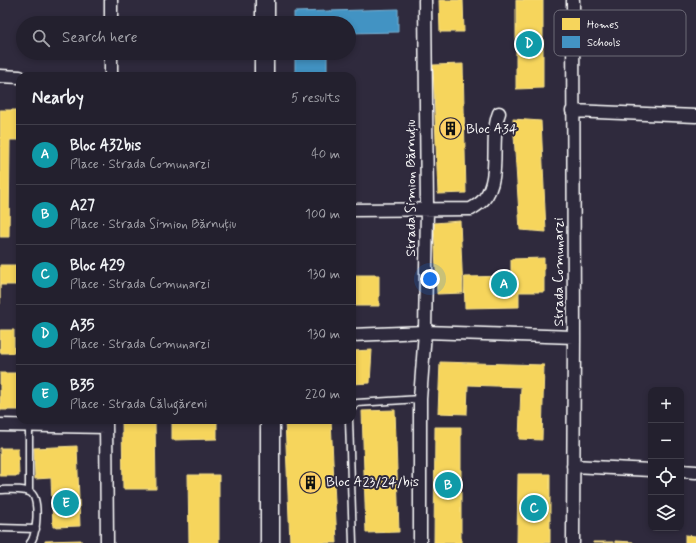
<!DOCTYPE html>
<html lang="en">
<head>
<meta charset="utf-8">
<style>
	body { margin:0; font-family:Mynerve,sans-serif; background:#2f2d3a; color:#f1f3f6 }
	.controls { position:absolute; right:12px; bottom:12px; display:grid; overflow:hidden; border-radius:8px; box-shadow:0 2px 6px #0003 }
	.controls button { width:36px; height:36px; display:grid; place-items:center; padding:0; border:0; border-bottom:1px solid #403e4a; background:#23202e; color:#f1f3f6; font:20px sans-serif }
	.you { position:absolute; left:430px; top:279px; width:14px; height:14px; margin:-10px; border:3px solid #fff; border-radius:50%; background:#1a73e8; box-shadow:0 0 0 6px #1a73e833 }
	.badge { display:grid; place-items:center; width:26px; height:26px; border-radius:50%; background:#ffd166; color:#fff; font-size:13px; font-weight:700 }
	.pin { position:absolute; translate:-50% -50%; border:2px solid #fff; box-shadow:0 1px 4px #0006 }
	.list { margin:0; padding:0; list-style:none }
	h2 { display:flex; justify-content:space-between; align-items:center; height:52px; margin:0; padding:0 16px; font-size:17px }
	h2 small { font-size:13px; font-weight:400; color:#a3a3aa }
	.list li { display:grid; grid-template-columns:26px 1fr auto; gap:12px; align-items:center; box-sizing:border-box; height:60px; padding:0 16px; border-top:1px solid #403e4a }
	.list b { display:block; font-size:15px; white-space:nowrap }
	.list p { margin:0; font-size:13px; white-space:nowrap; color:#a3a3aa }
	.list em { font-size:13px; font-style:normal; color:#a3a3aa }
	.icon { flex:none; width:22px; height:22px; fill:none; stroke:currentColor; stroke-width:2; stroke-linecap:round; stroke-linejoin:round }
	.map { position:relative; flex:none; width:696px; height:543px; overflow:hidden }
	.search { position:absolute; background:#23202e; box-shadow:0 2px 6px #0003; left:16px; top:16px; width:340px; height:44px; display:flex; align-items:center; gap:10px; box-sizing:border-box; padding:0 14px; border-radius:22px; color:#a3a3aa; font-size:15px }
	.panel { position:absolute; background:#23202e; box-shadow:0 2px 6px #0003; left:16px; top:72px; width:340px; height:352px; border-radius:12px }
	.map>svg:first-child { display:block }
</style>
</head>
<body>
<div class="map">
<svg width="696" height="543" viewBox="0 0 696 543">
	<rect width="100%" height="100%" fill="#2f2a3d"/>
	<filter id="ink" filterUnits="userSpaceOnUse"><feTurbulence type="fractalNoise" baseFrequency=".025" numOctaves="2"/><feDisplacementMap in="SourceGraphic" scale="8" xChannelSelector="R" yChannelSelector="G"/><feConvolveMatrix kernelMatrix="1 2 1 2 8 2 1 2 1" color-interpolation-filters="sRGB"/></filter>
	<g filter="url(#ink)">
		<path fill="#f6d55c" stroke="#f9e28d" d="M439 0H463L464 32H440Z
			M516 0H543V88L516 89Z
			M463 64 466 193 438 194 433 65Z
			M0 110H20V140H10L9 237H0Z
			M513 119 541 121 546 232 520 230Z
			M460 221 463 293 437 294 434 223Z
			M544 258V292H519V307L465 308 464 277 511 276V259Z
			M0 265H17V285H0V304Z
			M352 275H379V306H352Z
			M0 330H14V353H0Z
			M372 350 370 383 352 384V351Z
			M440 362 544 365 542 440 519 439 521 387 468 385 467 414 438 413Z
			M0 373H20V410H0Z
			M395 410 399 532 366 533 362 411Z
			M122 420H155L156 489H123Z
			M172 420H217V439L172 440Z
			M285 420H331L337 543H290Z
			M435 427H461V543H434Z
			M77 446 80 526 53 527 51 478 35 479 34 448Z
			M0 448H18L19 476H0Z
			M518 474H550V543H517Z
			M188 475H219V543H189Z
			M685 535 696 536V543H685Z
			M81 540V543H45V541Z
			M615 541 633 542V543H615Z
			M593 542H613V543H593Z"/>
		<path fill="#4393c3" stroke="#7bb3d5" d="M398 9V32L349 33V23H294V12Z
			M295 53H327V76H295Z"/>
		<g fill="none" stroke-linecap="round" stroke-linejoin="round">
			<defs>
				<path id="lane" d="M352 408 357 403 420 399
					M349 420 353 543
					M0 490C9 490 23 488 31 493 40 499 37 536 30 543
					M29 492V426
					M0 528 36 529"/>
				<path id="street" d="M111 0V23
					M573 0 574 337 573 543
					M111 53V76
					M0 76 20 77
					M572 111 696 116
					M352 210 471 209C476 206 481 203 484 199 502 178 489 138 499 113
					M352 335 425 332 574 337
					M106 420 107 543
					M0 425 106 427
					M573 466 651 470
					M681 471 696 472
					M420 543V399L425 332 427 209 425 0"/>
				<path id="primary" d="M265 23V0
					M264 76V53
					M270 543V420"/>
			</defs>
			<use href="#lane" stroke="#fff" stroke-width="9"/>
			<use href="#street" stroke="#fff" stroke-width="15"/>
			<use href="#primary" stroke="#fff" stroke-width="21"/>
			<use href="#lane" stroke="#2f2a3d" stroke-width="6"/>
			<use href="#street" stroke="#2f2a3d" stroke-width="12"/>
			<use href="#primary" stroke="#2f2a3d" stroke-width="18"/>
		</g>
	</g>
	<defs>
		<symbol id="building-disc" viewBox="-11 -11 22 22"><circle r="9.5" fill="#ffd166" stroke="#2f2a3d"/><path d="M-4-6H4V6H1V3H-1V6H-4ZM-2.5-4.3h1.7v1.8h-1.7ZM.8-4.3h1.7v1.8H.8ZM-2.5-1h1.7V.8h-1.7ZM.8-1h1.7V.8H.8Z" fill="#111"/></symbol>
	</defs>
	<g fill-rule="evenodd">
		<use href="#building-disc" x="438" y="116" width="25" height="25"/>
		<use href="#building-disc" x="298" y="470" width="25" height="25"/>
	</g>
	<g text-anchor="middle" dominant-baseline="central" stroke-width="4" stroke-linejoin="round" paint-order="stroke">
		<g font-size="14" fill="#fff" stroke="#2f2a3d" text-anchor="start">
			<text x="466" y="129">Bloc A34</text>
			<text x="326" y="482">Bloc A23/24/bis</text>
		</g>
		<g font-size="14" fill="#fff" stroke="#2f2a3d">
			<text transform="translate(411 188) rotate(-90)">Strada Simion Bărnuțiu</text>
			<text transform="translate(559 272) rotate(-90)">Strada Comunarzi</text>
		</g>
	</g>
	<rect x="554" y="10" width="132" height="46" rx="6" fill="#2f2a3d" stroke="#6d6a77" stroke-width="1"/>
	<rect x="562" y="18" width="18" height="12" fill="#f6d55c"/>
	<rect x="562" y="36" width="18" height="12" fill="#4393c3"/>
	<g font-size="11" fill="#fff">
		<text x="587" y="28">Homes</text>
		<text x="587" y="46">Schools</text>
	</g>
</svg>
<div class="controls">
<button>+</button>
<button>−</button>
<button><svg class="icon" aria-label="locate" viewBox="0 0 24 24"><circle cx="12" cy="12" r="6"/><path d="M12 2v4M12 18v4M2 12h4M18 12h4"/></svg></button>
<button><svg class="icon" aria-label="layers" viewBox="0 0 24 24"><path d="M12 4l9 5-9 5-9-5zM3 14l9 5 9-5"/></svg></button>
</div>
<div class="you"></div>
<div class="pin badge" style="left:504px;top:284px;background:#0f9aa8">A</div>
<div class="pin badge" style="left:448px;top:485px;background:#0f9aa8">B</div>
<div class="pin badge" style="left:534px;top:508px;background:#0f9aa8">C</div>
<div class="pin badge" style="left:529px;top:44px;background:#0f9aa8">D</div>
<div class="pin badge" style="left:66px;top:503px;background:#0f9aa8">E</div>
<div class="search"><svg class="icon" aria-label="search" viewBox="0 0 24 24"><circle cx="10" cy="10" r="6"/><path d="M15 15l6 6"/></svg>Search here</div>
<section class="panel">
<h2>Nearby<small>5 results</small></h2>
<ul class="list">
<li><span class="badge" style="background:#0f9aa8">A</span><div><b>Bloc A32bis</b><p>Place · Strada Comunarzi</p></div><em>40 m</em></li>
<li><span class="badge" style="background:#0f9aa8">B</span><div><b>A27</b><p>Place · Strada Simion Bărnuțiu</p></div><em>100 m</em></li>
<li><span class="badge" style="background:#0f9aa8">C</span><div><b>Bloc A29</b><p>Place · Strada Comunarzi</p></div><em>130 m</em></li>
<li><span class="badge" style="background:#0f9aa8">D</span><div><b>A35</b><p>Place · Strada Comunarzi</p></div><em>130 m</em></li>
<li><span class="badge" style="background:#0f9aa8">E</span><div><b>B35</b><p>Place · Strada Călugăreni</p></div><em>220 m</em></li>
</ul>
</section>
</div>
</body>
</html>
